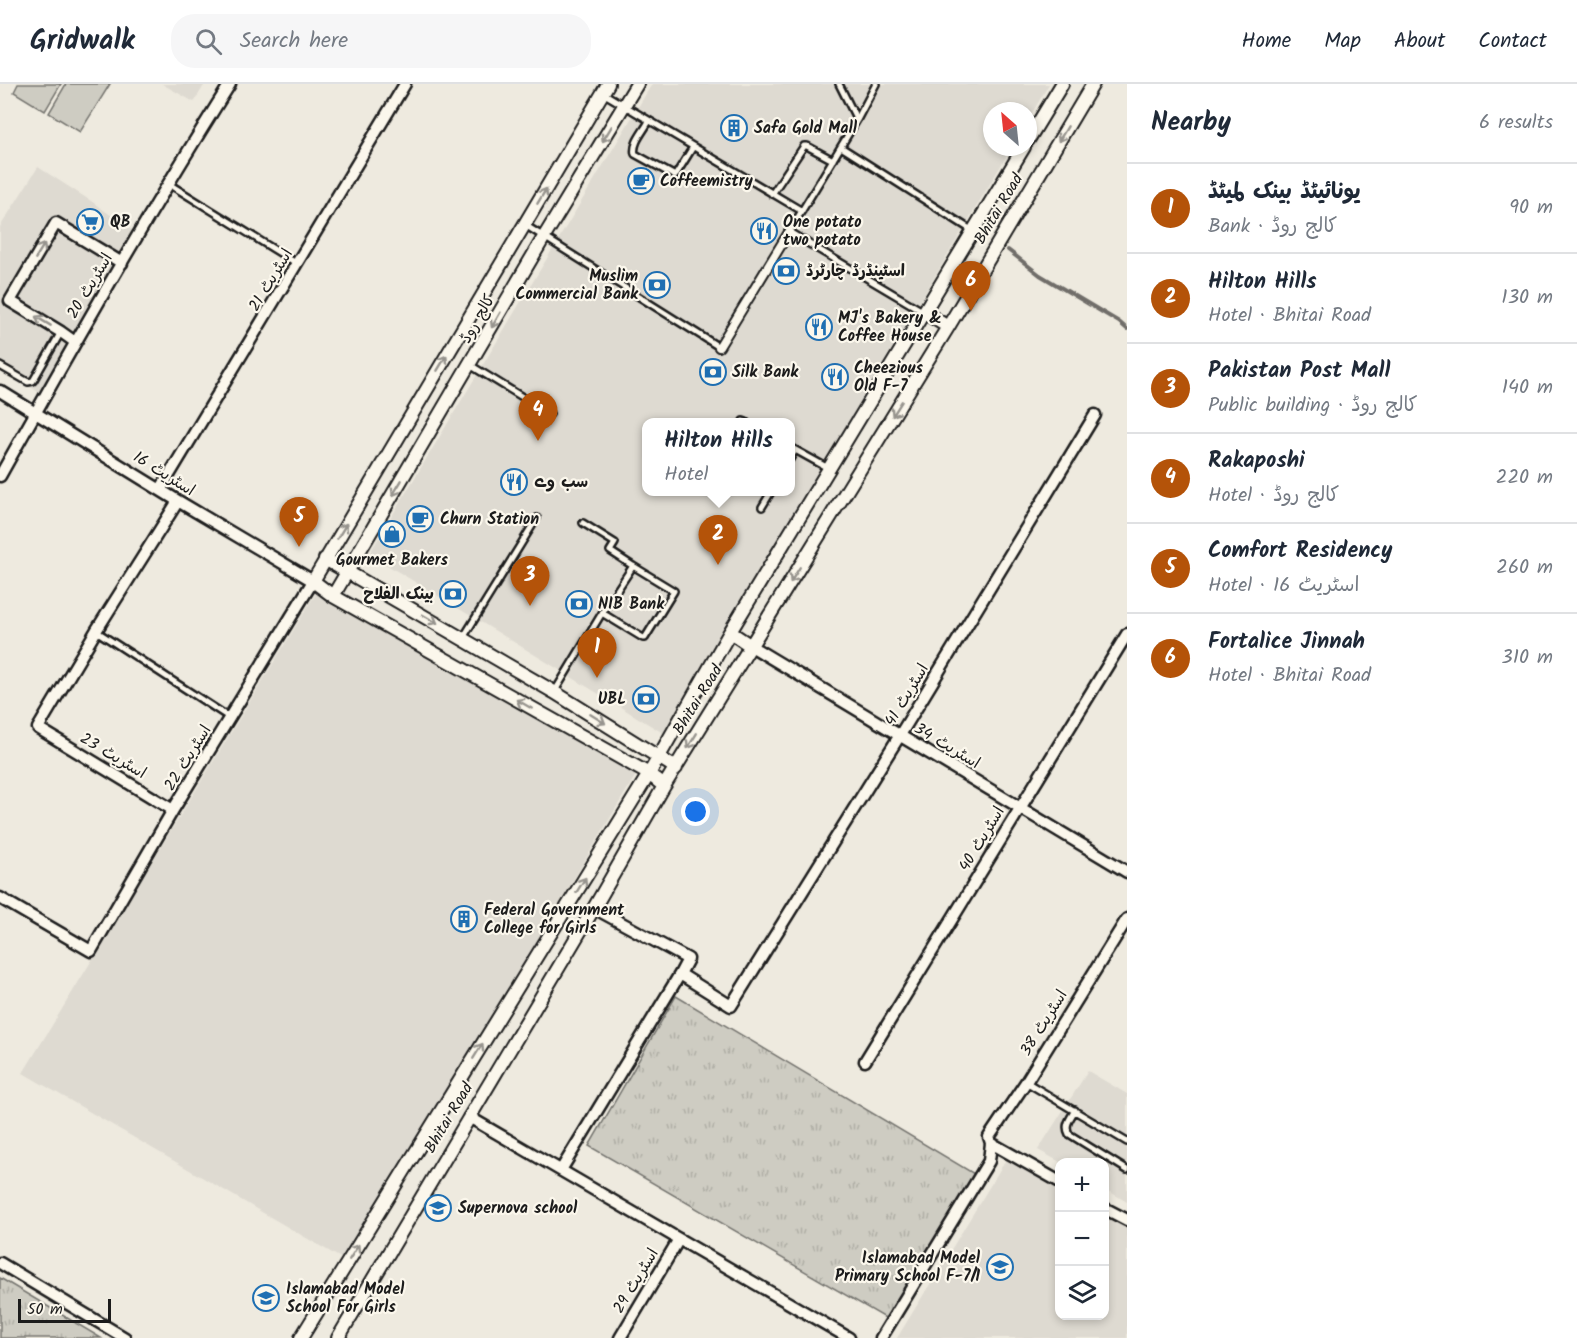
<!DOCTYPE html>
<html lang="en">
<head>
<meta charset="utf-8">
<style>
	body { margin:0; font-family:Kalam,"Playpen Sans Arabic",sans-serif; background:#f6f6f7; color:#1f2937 }
	.controls { position:absolute; right:18px; bottom:18px; display:grid; overflow:hidden; border-radius:12px; box-shadow:0 3px 9px #0003 }
	.controls button { width:54px; height:54px; display:grid; place-items:center; padding:0; border:0; border-bottom:2px solid #e0e1e3; background:#fff; color:#1f2937; font:30px sans-serif }
	.compass { position:absolute; left:983px; top:18px; width:54px; height:54px; border-radius:50%; background:#fff; box-shadow:0 3px 9px #0003; rotate:333deg }
	.scale { position:absolute; left:18px; bottom:15px; width:93px; box-sizing:border-box; padding-left:6px; border:3px solid #1c1c1c; border-top:0; font-size:16px; line-height:21px; white-space:nowrap; color:#1c1c1c; -webkit-text-stroke:4px #fbf7ec; paint-order:stroke }
	.you { position:absolute; left:696px; top:728px; width:21px; height:21px; margin:-15px; border:4px solid #fff; border-radius:50%; background:#1a73e8; box-shadow:0 0 0 9px #1a73e833 }
	.badge { display:grid; place-items:center; width:39px; height:39px; border-radius:50%; background:#b45309; color:#fff; font-size:20px; font-weight:700 }
	.pin { position:absolute; translate:-50% -50px; filter:drop-shadow(0 2px 3px #0008) }
	.pin::after { content:''; position:absolute; top:32px; width:21px; height:18px; background:inherit; clip-path:polygon(0 0,100% 0,50% 100%) }
	.popup { position:absolute; left:642px; top:334px; width:153px; height:78px; box-sizing:border-box; display:grid; place-content:center; border-radius:12px; background:#fff; filter:drop-shadow(0 2px 4px #0005); font-size:20px; white-space:nowrap; color:#747a83 }
	.popup b { font-size:22px; color:#1f2937 }
	.popup::after { content:''; position:absolute; left:50%; top:100%; margin-left:-12px; border:12px solid transparent; border-top-color:#fff }
	.list { margin:0; padding:0; list-style:none }
	h2 { display:flex; justify-content:space-between; align-items:center; height:78px; margin:0; padding:0 24px; font-size:26px }
	h2 small { font-size:20px; font-weight:400; color:#747a83 }
	.list li { display:grid; grid-template-columns:39px 1fr auto; gap:18px; align-items:center; box-sizing:border-box; height:90px; padding:0 24px; border-top:2px solid #e0e1e3 }
	.list b { display:block; font-size:22px; white-space:nowrap }
	.list p { margin:0; font-size:20px; white-space:nowrap; color:#747a83 }
	.list em { font-size:20px; font-style:normal; color:#747a83 }
	.icon { flex:none; width:33px; height:33px; fill:none; stroke:currentColor; stroke-width:2; stroke-linecap:round; stroke-linejoin:round }
	.map { position:relative; flex:none; width:1127px; height:1254px; overflow:hidden }
	header { display:flex; align-items:center; gap:36px; box-sizing:border-box; height:84px; padding:0 30px; background:#fff; border-bottom:2px solid #e0e1e3 }
	header strong { font-size:28px }
	nav { display:flex; gap:33px; margin-inline-start:auto; font-size:21px }
	.search { width:420px; height:54px; background:#f6f6f7; display:flex; align-items:center; gap:15px; box-sizing:border-box; padding:0 21px; border-radius:24px; color:#747a83; font-size:22px }
	main { display:flex }
	aside { flex:1; background:#fff }
	.map>svg:first-child { display:block }
</style>
</head>
<body>
<header>
<strong>Gridwalk</strong>
<div class="search"><svg class="icon" aria-label="search" viewBox="0 0 24 24"><circle cx="10" cy="10" r="6"/><path d="M15 15l6 6"/></svg>Search here</div>
<nav><a>Home</a><a>Map</a><a>About</a><a>Contact</a></nav>
</header>
<main>
<div class="map">
<svg width="1127" height="1254" viewBox="0 0 1127 1254">
	<defs>
		<pattern id="grass-tufts" width="24" height="20" patternUnits="userSpaceOnUse" patternTransform="scale(1.5)"><rect width="24" height="20" fill="#ceccc2"/><path d="M3 7l-1-3M5 7V3M7 7l1-3M15 17l-1-3M17 17v-4M19 17l1-3" fill="none" stroke="#b0afa6"/></pattern>
	</defs>
	<rect width="100%" height="100%" fill="#eeeadf"/>
	<filter id="ink" filterUnits="userSpaceOnUse"><feTurbulence type="fractalNoise" baseFrequency=".0167" numOctaves="2"/><feDisplacementMap in="SourceGraphic" scale="12" xChannelSelector="R" yChannelSelector="G"/><feConvolveMatrix kernelMatrix="1 2 1 2 8 2 1 2 1" color-interpolation-filters="sRGB"/></filter>
	<g filter="url(#ink)">
		<path fill="#dedad1" fill-rule="evenodd" d="M162 0H205L194 18Z
			M652 0H1049L1028 36V27H992V63H1012L663 649 369 470ZM646 338H790V408H646Z
			M38 83 91 117 140 152 45 312 0 284V143Z
			M324 496 640 684 346 1177 23 989Z
			M1088 987 1127 1010V1118L1105 1105 1104 1078H1060L1038 1066Z
			M1012 1066 1059 1095 1060 1232H1104L1105 1121 1127 1135V1254H897Z"/>
		<path fill="url(#grass-tufts)" stroke="#75746f" stroke-width="1.5" d="M676 912 976 1091 887 1235 589 1062Z
			M0 1194 101 1254H0Z"/>
		<path fill="#ceccc2" stroke="#75746f" stroke-width="1.5" d="M18 0H61L45 27 14 8Z
			M66 0H110L80 48 49 29Z"/>
		<g fill="none" stroke-linecap="round" stroke-linejoin="round">
			<path stroke="#6f6d69" stroke-width="4" d="M1008 166 1040 191 1119 238 1127 245"/>
			<defs>
				<path id="service" d="M839 0 857 36
					M876 0 857 36 789 148 924 228
					M603 9 802 127
					M649 37C644 47 632 59 635 70L675 92 693 63
					M841 63 973 147
					M169 100 296 179
					M772 110 804 62H807L833 76
					M525 141 719 263
					M470 281 550 330
					M0 282 28 298 33 297 61 248
					M743 337 746 338
					M790 363 828 384
					M790 375 795 366
					M762 423 771 408
					M583 439 615 459 610 467 633 482
					M96 547 230 634
					M463 554 537 434
					M555 607 602 529 633 482 674 507 645 554H643L602 529
					M1026 998 1127 1058
					M1075 1026C1070 1035 1064 1041 1069 1050L1127 1086"/>
				<path id="pedestrian" d="M719 263 789 148"/>
				<path id="minor" d="M75 258 61 248 10 217 56 139 122 179
					M0 307 178 417 313 497 173 726 91 867 0 814
					M0 392C74 260 149 128 230 0
					M160 406 405 0
					M751 562 1127 788
					M173 726 38 644 96 547 178 417
					M680 890 731 922 900 651 1095 331
					M865 977 1127 550
					M469 1033 849 1254
					M991 1059 1060 1098
					M561 1086 680 890 688 875 594 824
					M1104 1124 1127 1136
					M0 1179 125 1254
					M620 1254 679 1155
					M881 1254 989 1077 991 1059 989 1053 1026 998 1127 835"/>
				<path id="tertiary" d="M608 0 313 497 333 512 649 690 664 702
					M1028 56 1062 0
					M924 228 948 243
					M325 475 554 608 676 684
					M333 512 544 153 637 0
					M730 548 751 562
					M301 1254 649 690 730 548 1024 63
					M338 1254 594 824 664 702 948 243 1093 0"/>
			</defs>
			<use href="#service" stroke="#1c1c1c" stroke-width="10"/>
			<use href="#pedestrian" stroke="#1c1c1c" stroke-width="12"/>
			<use href="#minor" stroke="#1c1c1c" stroke-width="15"/>
			<use href="#tertiary" stroke="#1c1c1c" stroke-width="16"/>
			<use href="#service" stroke="#fbf7ec" stroke-width="5"/>
			<use href="#pedestrian" stroke="#fbf7ec" stroke-width="8"/>
			<use href="#minor" stroke="#fbf7ec" stroke-width="10"/>
			<use href="#tertiary" stroke="#fbf7ec" stroke-width="12"/>
		</g>
		<defs><path id="oneway-shaft" d="M-6 0H5M1.5-3L5.5 0L1.5 3" fill="none" stroke-width="1.6" stroke-linecap="round" stroke-linejoin="round" transform="scale(1.5)"/></defs>
		<g stroke="#97948e">
			<use href="#oneway-shaft" transform="translate(607 50) rotate(121)"/>
			<use href="#oneway-shaft" transform="translate(1063 50) rotate(121)"/>
			<use href="#oneway-shaft" transform="translate(542 112) rotate(-59)"/>
			<use href="#oneway-shaft" transform="translate(40 167) rotate(-59)"/>
			<use href="#oneway-shaft" transform="translate(496 236) rotate(120)"/>
			<use href="#oneway-shaft" transform="translate(43 237) rotate(-149)"/>
			<use href="#oneway-shaft" transform="translate(442 279) rotate(-59)"/>
			<use href="#oneway-shaft" transform="translate(897 325) rotate(122)"/>
			<use href="#oneway-shaft" transform="translate(397 404) rotate(121)"/>
			<use href="#oneway-shaft" transform="translate(342 447) rotate(-59)"/>
			<use href="#oneway-shaft" transform="translate(795 491) rotate(122)"/>
			<use href="#oneway-shaft" transform="translate(430 535) rotate(30)"/>
			<use href="#oneway-shaft" transform="translate(524 620) rotate(-150)"/>
			<use href="#oneway-shaft" transform="translate(598 635) rotate(32)"/>
			<use href="#oneway-shaft" transform="translate(692 657) rotate(122)"/>
			<use href="#oneway-shaft" transform="translate(581 801) rotate(-58)"/>
			<use href="#oneway-shaft" transform="translate(478 967) rotate(-58)"/>
			<use href="#oneway-shaft" transform="translate(354 1168) rotate(-58)"/>
		</g>
	</g>
	<defs>
		<symbol id="building-ring" viewBox="-11 -11 22 22"><circle r="9.5" fill="#fbf7ec" stroke="#1f6fb2" stroke-width="1.5"/><path d="M-4-6H4V6H1V3H-1V6H-4ZM-2.5-4.3h1.7v1.8h-1.7ZM.8-4.3h1.7v1.8H.8ZM-2.5-1h1.7V.8h-1.7ZM.8-1h1.7V.8H.8Z" fill="#1f6fb2"/></symbol>
		<symbol id="cafe-ring" viewBox="-11 -11 22 22"><circle r="9.5" fill="#fbf7ec" stroke="#1f6fb2" stroke-width="1.5"/><path d="M-5.5-4.5H6V0H3Q3 3.5 0 3.5H-2.5Q-5.5 3.5-5.5 0ZM3-3.2v2h1.7v-2ZM-6 4.5H4V6H-6Z" fill="#1f6fb2"/></symbol>
		<symbol id="supermarket-ring" viewBox="-11 -11 22 22"><circle r="9.5" fill="#fbf7ec" stroke="#1f6fb2" stroke-width="1.5"/><path d="M-6-5.5h2.5l.6 2H6L4.5 2H-2.5L-4.4-4H-6ZM-1.5 3.2a1.3 1.3 0 1 0 .1 0ZM3 3.2a1.3 1.3 0 1 0 .1 0Z" fill="#1f6fb2"/></symbol>
		<symbol id="restaurant-ring" viewBox="-11 -11 22 22"><circle r="9.5" fill="#fbf7ec" stroke="#1f6fb2" stroke-width="1.5"/><path d="M-5-6h1v4h1v-4h1v4h1v-4h1v5L-1.5 .5V6h-2V.5L-5-1ZM5-6V6H3V1.5H1.5Q1.5-4 5-6Z" fill="#1f6fb2"/></symbol>
		<symbol id="bank-ring" viewBox="-11 -11 22 22"><circle r="9.5" fill="#fbf7ec" stroke="#1f6fb2" stroke-width="1.5"/><path d="M-6-4H6V4H-6ZM0-2.3a2.3 2.3 0 1 0 0 4.6a2.3 2.3 0 1 0 0-4.6Z" fill="#1f6fb2"/></symbol>
		<symbol id="shop-ring" viewBox="-11 -11 22 22"><circle r="9.5" fill="#fbf7ec" stroke="#1f6fb2" stroke-width="1.5"/><path d="M-5-2.5h2.3a2.7 3.5 0 0 1 5.4 0H5L5.5 6h-11ZM-1.5-2.5h3a1.5 2.3 0 0 0-3 0Z" fill="#1f6fb2"/></symbol>
		<symbol id="school-ring" viewBox="-11 -11 22 22"><circle r="9.5" fill="#fbf7ec" stroke="#1f6fb2" stroke-width="1.5"/><path d="M0-5L7-2L0 1L-7-2ZM-4 1L0 2.5L4 1V4Q0 6-4 4Z" fill="#1f6fb2"/></symbol>
	</defs>
	<g fill-rule="evenodd">
		<use href="#building-ring" x="719" y="29" width="30" height="30"/>
		<use href="#cafe-ring" x="626" y="82" width="30" height="30"/>
		<use href="#supermarket-ring" x="75" y="123" width="30" height="30"/>
		<use href="#restaurant-ring" x="749" y="132" width="30" height="30"/>
		<use href="#bank-ring" x="771" y="172" width="30" height="30"/>
		<use href="#bank-ring" x="642" y="186" width="30" height="30"/>
		<use href="#restaurant-ring" x="804" y="228" width="30" height="30"/>
		<use href="#bank-ring" x="698" y="273" width="30" height="30"/>
		<use href="#restaurant-ring" x="820" y="278" width="30" height="30"/>
		<use href="#restaurant-ring" x="499" y="383" width="30" height="30"/>
		<use href="#cafe-ring" x="405" y="420" width="30" height="30"/>
		<use href="#shop-ring" x="377" y="435" width="30" height="30"/>
		<use href="#bank-ring" x="438" y="495" width="30" height="30"/>
		<use href="#bank-ring" x="564" y="505" width="30" height="30"/>
		<use href="#bank-ring" x="631" y="600" width="30" height="30"/>
		<use href="#building-ring" x="449" y="820" width="30" height="30"/>
		<use href="#school-ring" x="423" y="1109" width="30" height="30"/>
		<use href="#school-ring" x="985" y="1168" width="30" height="30"/>
		<use href="#school-ring" x="251" y="1199" width="30" height="30"/>
	</g>
	<g text-anchor="middle" dominant-baseline="central" stroke-width="4.5" stroke-linejoin="round" paint-order="stroke">
		<g font-size="16" font-weight="bold" fill="#1c1c1c" stroke="#fbf7ec" text-anchor="start">
			<text x="754" y="44">Safa Gold Mall</text>
			<text x="660" y="97">Coffeemistry</text>
			<text x="110" y="138">QB</text>
			<text x="783" y="138">One potato<tspan x="783" dy="18">two potato</tspan></text>
			<text x="806" y="187">اسٹینڈرڈ چارٹرڈ</text>
			<text x="638" y="192" text-anchor="end">Muslim<tspan x="638" dy="18">Commercial Bank</tspan></text>
			<text x="838" y="234">MJ's Bakery &amp;<tspan x="838" dy="18">Coffee House</tspan></text>
			<text x="854" y="284">Cheezious<tspan x="854" dy="18">Old F-7</tspan></text>
			<text x="732" y="288">Silk Bank</text>
			<text x="534" y="398">سب وے</text>
			<text x="440" y="435">Churn Station</text>
			<text x="392" y="476" text-anchor="middle">Gourmet Bakers</text>
			<text x="434" y="510" text-anchor="end">بینک الفلاح</text>
			<text x="598" y="520">NIB Bank</text>
			<text x="626" y="615" text-anchor="end">UBL</text>
			<text x="484" y="826">Federal Government<tspan x="484" dy="18">College for Girls</tspan></text>
			<text x="458" y="1124">Supernova school</text>
			<text x="980" y="1174" text-anchor="end">Islamabad Model<tspan x="980" dy="18">Primary School F-7/1</tspan></text>
			<text x="286" y="1205">Islamabad Model<tspan x="286" dy="18">School For Girls</tspan></text>
		</g>
		<g font-size="16" fill="#1c1c1c" stroke="#fbf7ec">
			<text transform="translate(999 125) rotate(-59)">Bhitai Road</text>
			<text transform="translate(271 196) rotate(-59)">اسٹریٹ 21</text>
			<text transform="translate(90 202) rotate(-59)">اسٹریٹ 20</text>
			<text transform="translate(478 235) rotate(-60)">کالج روڈ</text>
			<text transform="translate(164 390) rotate(32)">اسٹریٹ 16</text>
			<text transform="translate(907 611) rotate(-59)">اسٹریٹ 41</text>
			<text transform="translate(698 616) rotate(-58)">Bhitai Road</text>
			<text transform="translate(947 662) rotate(31)">اسٹریٹ 34</text>
			<text transform="translate(113 672) rotate(31)">اسٹریٹ 23</text>
			<text transform="translate(188 674) rotate(-58)">اسٹریٹ 22</text>
			<text transform="translate(982 755) rotate(-59)">اسٹریٹ 40</text>
			<text transform="translate(1044 939) rotate(-58)">اسٹریٹ 38</text>
			<text transform="translate(449 1034) rotate(-59)">Bhitai Road</text>
			<text transform="translate(636 1197) rotate(-59)">اسٹریٹ 29</text>
		</g>
	</g>
</svg>
<div class="controls">
<button>+</button>
<button>−</button>
<button><svg class="icon" aria-label="layers" viewBox="0 0 24 24"><path d="M12 4l9 5-9 5-9-5zM3 14l9 5 9-5"/></svg></button>
</div>
<svg class="compass" viewBox="-18 -18 36 36"><path d="M0-13l5 13h-10z" fill="#e53935"/><path d="M0 13l5-13h-10z" fill="#747a83"/></svg>
<div class="scale">50 m</div>
<div class="you"></div>
<div class="pin badge" style="left:597px;top:594px">1</div>
<div class="pin badge" style="left:718px;top:481px">2</div>
<div class="popup"><b>Hilton Hills</b>Hotel</div>
<div class="pin badge" style="left:530px;top:522px">3</div>
<div class="pin badge" style="left:538px;top:357px">4</div>
<div class="pin badge" style="left:299px;top:463px">5</div>
<div class="pin badge" style="left:971px;top:227px">6</div>
</div>
<aside>
<h2>Nearby<small>6 results</small></h2>
<ul class="list">
<li><span class="badge">1</span><div><b>یونائیٹڈ بینک لمیٹڈ</b><p>Bank · کالج روڈ</p></div><em>90 m</em></li>
<li><span class="badge">2</span><div><b>Hilton Hills</b><p>Hotel · Bhitai Road</p></div><em>130 m</em></li>
<li><span class="badge">3</span><div><b>Pakistan Post Mall</b><p>Public building · کالج روڈ</p></div><em>140 m</em></li>
<li><span class="badge">4</span><div><b>Rakaposhi</b><p>Hotel · کالج روڈ</p></div><em>220 m</em></li>
<li><span class="badge">5</span><div><b>Comfort Residency</b><p>Hotel · اسٹریٹ 16</p></div><em>260 m</em></li>
<li><span class="badge">6</span><div><b>Fortalice Jinnah</b><p>Hotel · Bhitai Road</p></div><em>310 m</em></li>
</ul>
</aside>
</main>
</body>
</html>
